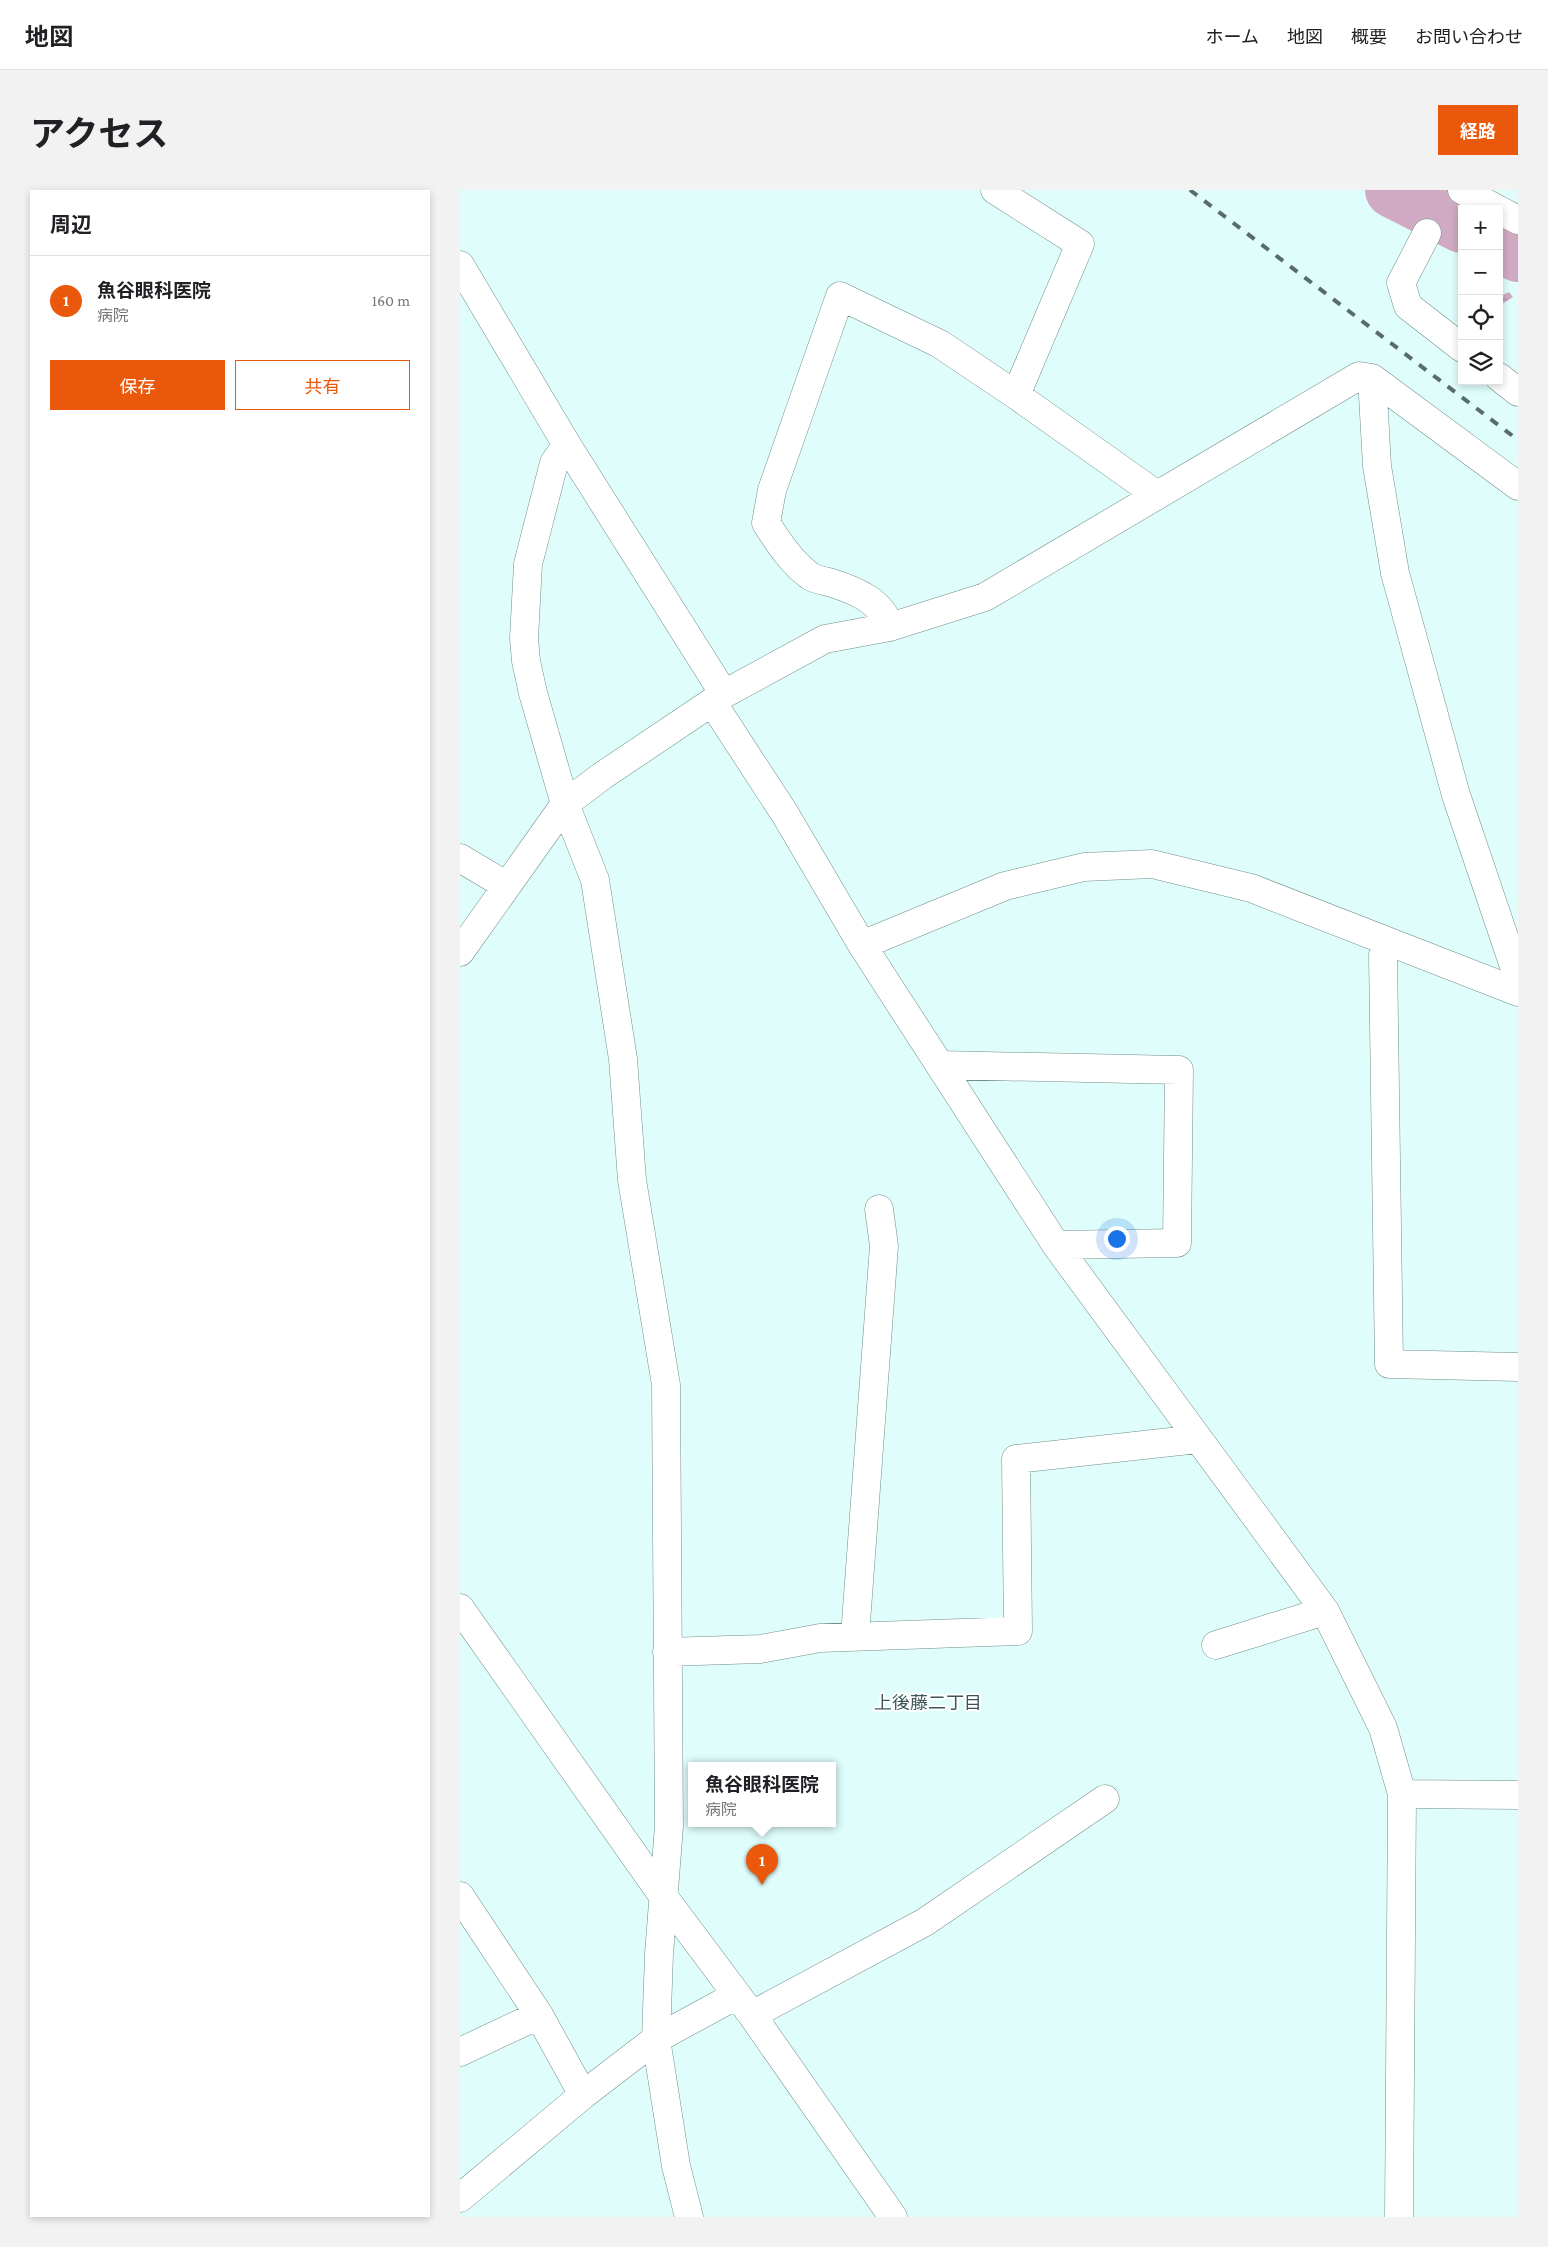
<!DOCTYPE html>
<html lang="ja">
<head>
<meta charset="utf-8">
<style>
	body { margin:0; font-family:"Crimson Pro","Noto Sans JP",serif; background:#f2f2f2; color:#202124 }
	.controls { position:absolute; right:15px; top:15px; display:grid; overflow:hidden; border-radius:0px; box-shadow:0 2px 8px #0003 }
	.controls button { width:45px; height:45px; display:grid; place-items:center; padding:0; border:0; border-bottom:1px solid #e0e0e0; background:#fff; color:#202124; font:25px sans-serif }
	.you { position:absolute; left:656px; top:1048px; width:18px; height:18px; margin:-12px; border:4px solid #fff; border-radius:50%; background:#1a73e8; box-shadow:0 0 0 8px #1a73e833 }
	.badge { display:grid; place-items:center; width:32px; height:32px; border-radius:50%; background:#ea580c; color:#fff; font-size:16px; font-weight:700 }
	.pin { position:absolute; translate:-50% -41px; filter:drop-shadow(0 1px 2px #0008) }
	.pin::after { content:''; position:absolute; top:26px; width:18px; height:15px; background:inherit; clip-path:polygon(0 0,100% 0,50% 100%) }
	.popup { position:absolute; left:228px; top:1572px; width:148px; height:65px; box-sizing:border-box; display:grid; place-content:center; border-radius:0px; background:#fff; filter:drop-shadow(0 1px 4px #0005); font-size:16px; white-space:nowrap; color:#757577 }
	.popup b { font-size:19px; color:#202124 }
	.popup::after { content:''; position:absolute; left:50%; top:100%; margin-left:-10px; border:10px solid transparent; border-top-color:#fff }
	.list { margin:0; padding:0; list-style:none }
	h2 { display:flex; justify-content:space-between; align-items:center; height:65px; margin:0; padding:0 20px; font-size:21px }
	h2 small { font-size:16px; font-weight:400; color:#757577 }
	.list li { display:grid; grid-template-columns:32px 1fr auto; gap:15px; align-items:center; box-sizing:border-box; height:90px; padding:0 20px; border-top:1px solid #e0e0e0 }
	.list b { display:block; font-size:19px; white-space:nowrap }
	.list p { margin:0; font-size:16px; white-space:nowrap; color:#757577 }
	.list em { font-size:16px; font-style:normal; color:#757577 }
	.actions { display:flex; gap:10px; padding:15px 20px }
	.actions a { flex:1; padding:11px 0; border:1px solid #ea580c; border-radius:0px; text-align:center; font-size:18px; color:#ea580c }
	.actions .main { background:#ea580c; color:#fff }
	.icon { flex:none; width:28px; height:28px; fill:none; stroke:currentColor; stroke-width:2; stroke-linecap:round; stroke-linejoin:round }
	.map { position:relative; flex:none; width:1058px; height:2027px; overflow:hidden; border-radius:0px }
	header { display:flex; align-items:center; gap:30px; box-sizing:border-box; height:70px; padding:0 25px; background:#fff; border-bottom:1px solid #e0e0e0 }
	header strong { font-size:24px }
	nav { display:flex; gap:28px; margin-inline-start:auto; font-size:18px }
	.intro { display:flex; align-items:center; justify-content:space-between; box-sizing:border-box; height:120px; padding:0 30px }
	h1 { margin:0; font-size:35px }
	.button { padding:12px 22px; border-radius:0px; background:#ea580c; color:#fff; font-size:18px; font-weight:700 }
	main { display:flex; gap:30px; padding:0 30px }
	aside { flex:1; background:#fff; border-radius:0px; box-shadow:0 2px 8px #0003 }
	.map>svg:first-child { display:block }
</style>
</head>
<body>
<header>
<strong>地図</strong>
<nav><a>ホーム</a><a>地図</a><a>概要</a><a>お問い合わせ</a></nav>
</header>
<div class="intro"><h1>アクセス</h1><a class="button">経路</a></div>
<main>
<aside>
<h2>周辺<small></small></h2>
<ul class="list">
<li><span class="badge">1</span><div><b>魚谷眼科医院</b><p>病院</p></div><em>160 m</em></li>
</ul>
<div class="actions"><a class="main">保存</a><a>共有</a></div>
</aside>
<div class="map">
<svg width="1058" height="2027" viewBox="0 0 1058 2027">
	<defs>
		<pattern id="water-ripples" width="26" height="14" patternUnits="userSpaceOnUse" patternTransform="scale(1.25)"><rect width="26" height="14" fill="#d0aac2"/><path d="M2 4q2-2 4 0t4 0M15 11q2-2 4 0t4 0" fill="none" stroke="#b192a6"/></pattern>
	</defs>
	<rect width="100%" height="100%" fill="#defdfb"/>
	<path fill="url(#water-ripples)" d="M1049 102 1053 107 1039 116V107Z"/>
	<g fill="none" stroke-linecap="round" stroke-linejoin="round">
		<path stroke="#d0aac2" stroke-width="56" d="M933 0 1002 35
			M1039 54 1058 64"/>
		<defs>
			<path id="minor" d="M535 0 620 54 556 205 697 305
				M1002 0 1037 19
				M1039 20 1058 30
				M967 43 941 93 948 116 1002 158
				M0 75 107 255 264 504
				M1039 187 1058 202
				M912 188 1058 296
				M107 255 94 273 68 374 64 448 66 471 73 503 105 614 135 690 163 869 172 990 206 1195 209 1636 199 1764 196 1849 216 1976 229 2027
				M430 437C421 411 397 401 372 393 365 391 356 390 350 386 332 373 318 352 306 333L312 300 380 106 480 154 556 205
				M252 512 325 624 402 755 596 1055 865 1421 923 1538 942 1604 939 2027
				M0 668 47 696
				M927 751 923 765 929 1174 1058 1177
				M402 755 545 696 624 677 692 674 791 698 1058 802
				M0 762 105 614 142 586 264 504 365 449 430 437 525 407 899 186 912 188 917 276 935 383 996 605 1057 785 1058 796
				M480 875 719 880 717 1053 596 1055
				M0 1418 203 1706 292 1825 433 2027
				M395 1446 424 1056 419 1019
				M756 1455 865 1421
				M207 1462 300 1459 360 1448 558 1441 556 1269 738 1249
				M942 1604 1058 1605
				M0 1706 79 1825 123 1905
				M292 1825 465 1732 645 1609
				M0 1862 79 1825
				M0 2008 123 1905 196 1849 277 1805"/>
		</defs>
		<use href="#minor" stroke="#718e8c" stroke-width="29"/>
		<use href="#minor" stroke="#fff" stroke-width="28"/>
		<path stroke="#596b6a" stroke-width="4" stroke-dasharray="9 9" stroke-linecap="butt" d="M730 0 1058 250"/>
	</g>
	<g text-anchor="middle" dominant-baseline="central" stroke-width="4" stroke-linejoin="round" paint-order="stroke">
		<g font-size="18" fill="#3c5756" stroke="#fff">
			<text x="468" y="1513">上後藤二丁目</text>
		</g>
	</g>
</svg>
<div class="controls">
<button>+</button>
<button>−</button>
<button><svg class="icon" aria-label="locate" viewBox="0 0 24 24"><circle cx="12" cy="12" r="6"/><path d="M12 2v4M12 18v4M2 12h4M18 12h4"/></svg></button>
<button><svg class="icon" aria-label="layers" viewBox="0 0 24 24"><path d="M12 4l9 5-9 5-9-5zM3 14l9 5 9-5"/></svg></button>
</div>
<div class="you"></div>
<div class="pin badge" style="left:302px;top:1695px">1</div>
<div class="popup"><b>魚谷眼科医院</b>病院</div>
</div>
</main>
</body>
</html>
